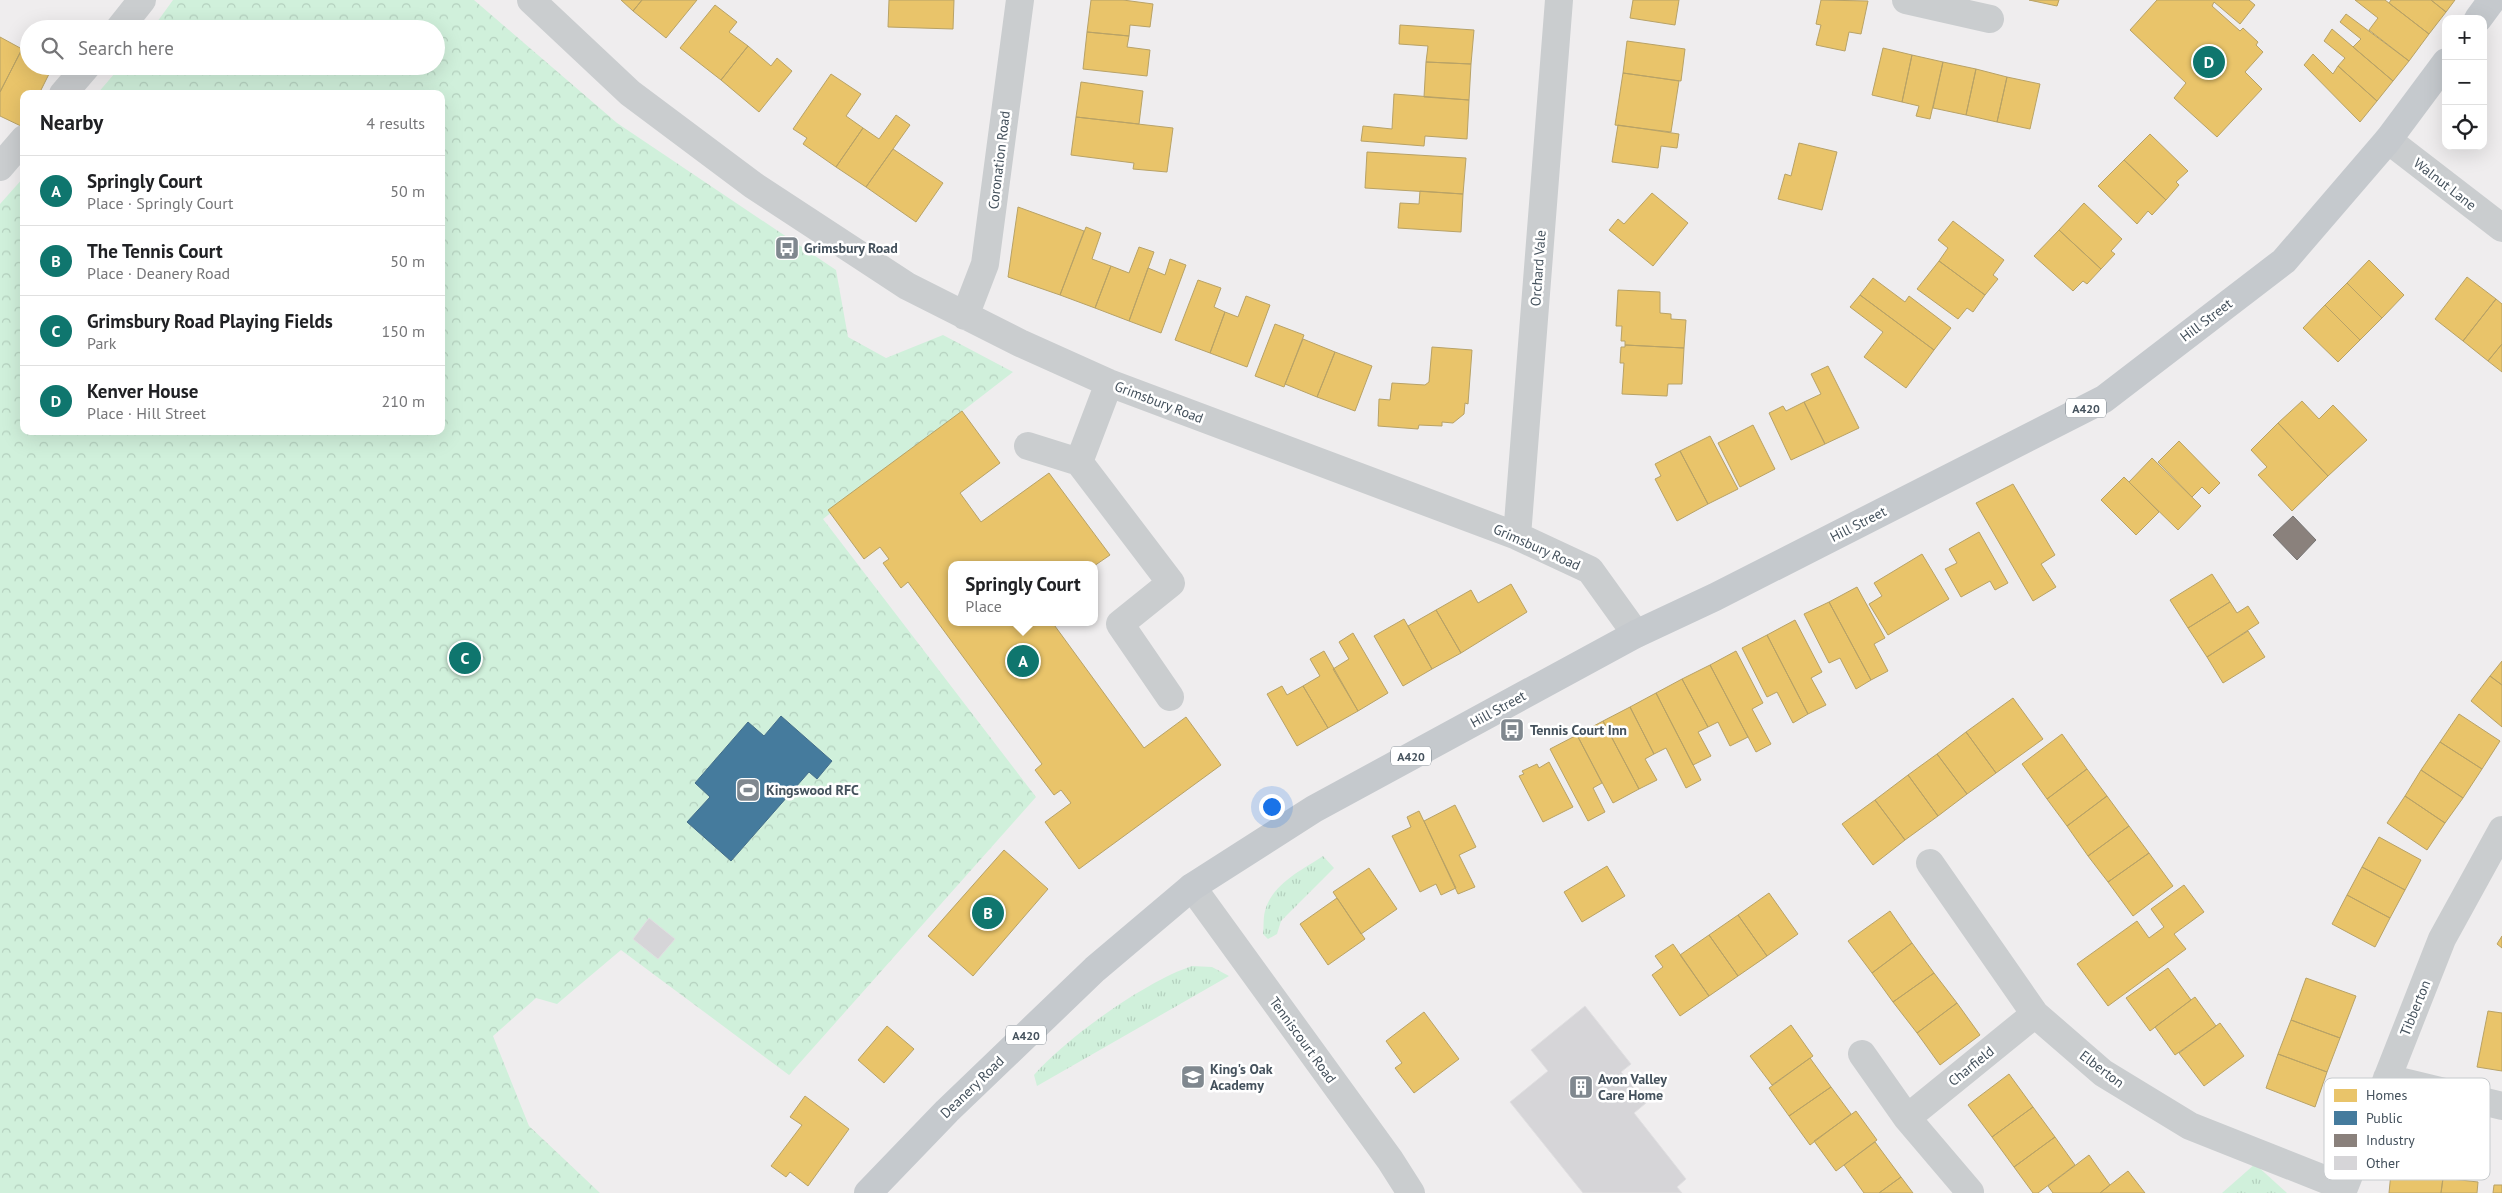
<!DOCTYPE html>
<html lang="en">
<head>
<meta charset="utf-8">
<style>
	body { margin:0; font-family:"PT Sans",sans-serif; background:#f2f2f2; color:#202124 }
	.controls { position:absolute; right:15px; top:15px; display:grid; overflow:hidden; border-radius:10px; box-shadow:0 5px 20px #0002 }
	.controls button { width:45px; height:45px; display:grid; place-items:center; padding:0; border:0; border-bottom:1px solid #e0e0e0; background:#fff; color:#202124; font:25px sans-serif }
	.you { position:absolute; left:1271px; top:806px; width:18px; height:18px; margin:-12px; border:4px solid #fff; border-radius:50%; background:#1a73e8; box-shadow:0 0 0 8px #1a73e833 }
	.badge { display:grid; place-items:center; width:32px; height:32px; border-radius:50%; background:#0f766e; color:#fff; font-size:16px; font-weight:700 }
	.pin { position:absolute; translate:-50% -50%; border:2px solid #fff; box-shadow:0 1px 5px #0006 }
	.popup { position:absolute; left:948px; top:561px; width:150px; height:65px; box-sizing:border-box; display:grid; place-content:center; border-radius:10px; background:#fff; filter:drop-shadow(0 1px 4px #0005); font-size:16px; white-space:nowrap; color:#757577 }
	.popup b { font-size:19px; color:#202124 }
	.popup::after { content:''; position:absolute; left:50%; top:100%; margin-left:-10px; border:10px solid transparent; border-top-color:#fff }
	.list { margin:0; padding:0; list-style:none }
	h2 { display:flex; justify-content:space-between; align-items:center; height:65px; margin:0; padding:0 20px; font-size:21px }
	h2 small { font-size:16px; font-weight:400; color:#757577 }
	.list li { display:grid; grid-template-columns:32px 1fr auto; gap:15px; align-items:center; box-sizing:border-box; height:70px; padding:0 20px; border-top:1px solid #e0e0e0 }
	.list b { display:block; font-size:19px; white-space:nowrap }
	.list p { margin:0; font-size:16px; white-space:nowrap; color:#757577 }
	.list em { font-size:16px; font-style:normal; color:#757577 }
	.icon { flex:none; width:28px; height:28px; fill:none; stroke:currentColor; stroke-width:2; stroke-linecap:round; stroke-linejoin:round }
	.map { position:relative; flex:none; width:2502px; height:1193px; overflow:hidden }
	.search { position:absolute; background:#fff; box-shadow:0 5px 20px #0002; left:20px; top:20px; width:425px; height:55px; display:flex; align-items:center; gap:12px; box-sizing:border-box; padding:0 18px; border-radius:28px; color:#757577; font-size:19px }
	.panel { position:absolute; background:#fff; box-shadow:0 5px 20px #0002; left:20px; top:90px; width:425px; height:345px; border-radius:10px }
	.map>svg:first-child { display:block }
</style>
</head>
<body>
<div class="map">
<svg width="2502" height="1193" viewBox="0 0 2502 1193">
	<defs>
		<pattern id="grass-tufts" width="24" height="20" patternUnits="userSpaceOnUse" patternTransform="scale(1.25)"><rect width="24" height="20" fill="#d0f0db"/><path d="M3 7l-1-3M5 7V3M7 7l1-3M15 17l-1-3M17 17v-4M19 17l1-3" fill="none" stroke="#b4d0be"/></pattern>
		<pattern id="forest-crowns" width="20" height="18" patternUnits="userSpaceOnUse" patternTransform="scale(1.25)"><rect width="20" height="18" fill="#d0f0db"/><path d="M2 6a3 3 0 1 1 6 0M12 15a3 3 0 1 1 6 0" fill="none" stroke="#b4d0be"/></pattern>
	</defs>
	<rect width="100%" height="100%" fill="#efedee"/>
	<path fill="url(#grass-tufts)" d="M1323 856 1334 868 1281 921 1277 934 1268 939 1263 934C1264 927 1263 918 1265 911 1272 884 1302 870 1323 856Z
		M1192 966 1212 967 1229 976 1037 1086 1034 1075C1066 1038 1146 981 1192 966Z
		M2255 1164 2287 1193H2222Z"/>
	<path fill="url(#forest-crowns)" d="M173 0H474L617 123 836 270 848 337 886 358 943 335 1013 372 823 519 1036 797 789 1075 621 950 557 1004 536 998 493 1036 529 1126 600 1193H0V204L24 177V431H441V94H97L121 66H436V29H152Z"/>
	<path fill="#e9c46a" stroke="#b8a266" d="M621 0H642L633 11Z
		M642 0H697L666 38 633 11Z
		M889 0H954L953 29 888 27Z
		M1091 0H1123L1153 4 1150 27 1130 25 1129 36 1087 32Z
		M1633 0H1679L1675 25 1630 18Z
		M1821 0 1868 1 1861 34 1849 32 1845 51 1816 45 1821 25 1816 24Z
		M2029 0H2059L2057 6Z
		M2157 0H2249L2255 5 2240 24 2214 2 2212 6 2240 31 2243 28 2258 42 2256 45 2263 52 2245 72 2262 89 2217 137 2174 98 2186 83 2130 30Z
		M2355 0H2385L2429 34 2409 61 2369 30 2378 18Z
		M2391 0H2431L2446 12 2429 34 2389 3Z
		M2431 0H2455L2446 12Z
		M715 5 737 22 729 32 748 46 721 80 680 48Z
		M2346 14 2409 61 2393 81 2353 47 2361 39 2340 22Z
		M1400 25 1474 30 1471 64 1426 62 1428 46 1399 44Z
		M2332 29 2393 81 2377 101 2338 66 2345 58 2324 41Z
		M1087 32 1129 36 1127 47 1150 50 1147 76 1083 69Z
		M0 37 22 49 0 92Z
		M1627 41 1685 49 1681 81 1623 73Z
		M748 46 771 66 777 58 792 71 759 112 721 80Z
		M1883 48 1912 55 1902 102 1872 95Z
		M22 49 29 52V66H53L39 94H24L23 127 0 116V92Z
		M2313 54 2333 74 2338 66 2377 101 2360 122 2304 65Z
		M1912 55 1943 62 1930 119 1916 116 1919 106 1902 102Z
		M1426 62 1471 64 1469 100 1424 97Z
		M1943 62 1976 69 1966 115 1933 108Z
		M1976 69 2007 77 1997 122 1966 115Z
		M1623 73 1679 81 1671 132 1615 125Z
		M831 74 861 94 846 116 863 128 836 167 803 144 807 138 793 129Z
		M2007 77 2040 84 2030 129 1997 122Z
		M1081 82 1143 91 1139 124 1076 117Z
		M1394 94 1469 100 1467 139 1425 136 1424 146 1361 141 1363 126 1392 129Z
		M896 115 910 125 866 187 836 167 863 128 879 139Z
		M1076 117 1173 128 1167 172 1133 169 1134 163 1071 155Z
		M1618 125 1679 134 1677 148 1661 146 1658 168 1612 162Z
		M2150 134 2188 171 2176 182 2179 185 2166 200 2124 160Z
		M1799 143 1837 152 1822 210 1778 199 1785 174 1791 176Z
		M893 149 943 183 916 222 866 187Z
		M1367 152 1466 158 1463 194 1365 188Z
		M2124 160 2166 200 2152 215 2148 211 2137 224 2098 186Z
		M1420 191 1463 194 1461 232 1398 228 1400 203 1419 204Z
		M1652 193 1688 223 1653 266 1609 230 1618 219 1624 224Z
		M2084 203 2122 239 2111 251 2115 254 2101 269 2059 230Z
		M1018 207 1084 231 1060 295 1008 277Z
		M1953 221 2004 260 1993 275 1998 279 1985 295 1939 261 1948 248 1938 240Z
		M1086 227 1101 233 1092 259 1111 266 1095 308 1060 295Z
		M2059 230 2101 269 2087 284 2083 281 2073 291 2034 256Z
		M1139 247 1154 252 1129 321 1095 308 1111 266 1129 273Z
		M1170 259 1186 265 1161 333 1129 321 1148 268 1165 275Z
		M2369 260 2404 295 2382 318 2347 283Z
		M1939 261 1985 295 1973 312 1967 308 1958 319 1917 289Z
		M2467 277 2496 299 2463 341 2435 319Z
		M1873 278 1905 302 1909 296 1951 328 1934 350 1860 295Z
		M1198 280 1221 288 1214 307 1225 312 1210 353 1175 340Z
		M2347 283 2382 318 2360 340 2325 305Z
		M1618 290 1660 292V313L1671 314V319L1686 320 1684 348 1625 345V341H1621L1622 326H1616Z
		M1860 295 1934 350 1906 388 1864 357 1883 332 1850 307Z
		M1246 296 1270 305 1247 367 1210 353 1225 312 1238 317Z
		M2496 299 2502 304V344L2488 361 2463 341Z
		M2325 305 2360 340 2338 362 2303 328Z
		M1275 324 1304 335 1284 387 1255 376Z
		M1303 339 1335 352 1317 397 1285 384Z
		M2502 344V372L2488 361Z
		M1625 345 1684 348 1682 384H1668L1667 396 1622 394 1624 363H1620L1621 347H1625Z
		M1432 347 1472 350 1468 404 1465 403 1464 414 1453 423 1442 422V426L1419 425 1418 429 1378 426 1379 399 1390 400 1392 383 1425 385 1429 382Z
		M1335 352 1372 366 1355 411 1317 397Z
		M1828 366 1859 428 1825 444 1804 402 1821 394 1811 374Z
		M2302 401 2319 419 2333 405 2367 440 2328 476 2278 423Z
		M1804 402 1825 444 1791 460 1769 413 1783 406 1786 411Z
		M962 411 1000 463 960 493 981 522 1049 473 1110 555 1094 566 952 565V622H1052L1144 748 1186 717 1221 765 1079 869 1045 822 1071 803 1061 790 1054 795 1035 770 1042 764 908 582 901 588 883 563 889 559 880 547 864 559 828 510Z
		M2278 423 2328 476 2292 511 2258 475 2267 467 2251 450Z
		M1753 425 1775 469 1740 487 1718 443Z
		M1710 436 1738 489 1708 504 1680 451Z
		M2179 441 2220 483 2209 494 2202 487 2192 497 2158 462Z
		M1680 451 1708 504 1677 521 1655 479 1661 476 1655 464Z
		M2152 458 2201 506 2178 530 2129 482Z
		M2124 477 2159 512 2136 535 2101 500Z
		M2013 484 2055 555 2041 564 2056 587 2033 601 1976 503Z
		M1979 532 2008 583 1995 590 1990 581 1961 597 1945 569 1957 563 1949 549Z
		M1922 554 1949 599 1888 635 1869 604 1882 596 1874 583Z
		M2212 574 2230 602 2188 628 2170 600Z
		M1511 584 1527 612 1461 653 1436 610 1471 590 1478 603Z
		M1857 587 1885 638 1874 644 1888 671 1871 680 1829 602Z
		M1829 602 1871 680 1856 689 1840 658 1829 663 1804 614Z
		M2230 602 2237 613 2248 606 2259 623 2207 657 2188 628Z
		M1436 610 1461 653 1432 669 1408 626Z
		M1404 619 1432 669 1403 686 1374 636Z
		M1795 620 1822 672 1811 678 1826 705 1808 714 1767 635Z
		M2248 631 2265 657 2223 683 2207 657Z
		M1353 633 1388 693 1358 711 1333 669 1349 659 1339 642Z
		M1767 635 1808 714 1793 723 1777 692 1767 697 1742 648Z
		M1324 651 1358 711 1328 728 1303 686 1320 676 1310 659Z
		M1736 651 1763 703 1752 709 1771 744 1756 752 1710 665Z
		M2502 661V685L2490 676Z
		M1710 665 1748 737 1730 746 1718 722 1708 727 1682 679Z
		M2490 676 2502 685V727L2471 701Z
		M1682 679 1708 727 1698 732 1711 756 1693 765 1656 693Z
		M1282 686 1287 695 1303 686 1328 728 1297 746 1267 694Z
		M1656 693 1701 780 1686 788 1666 748 1654 754 1630 707Z
		M2013 698 2043 739 1996 773 1966 732Z
		M1630 707 1654 754 1645 759 1657 780 1639 789 1603 721Z
		M2459 714 2500 741 2482 769 2440 742Z
		M1603 721 1639 789 1613 803 1577 735Z
		M1966 732 1996 773 1967 794 1937 754Z
		M2062 734 2087 769 2047 799 2022 764Z
		M1577 735 1602 783 1593 788 1605 812 1588 821 1550 749Z
		M2440 742 2482 769 2463 798 2421 770Z
		M1937 754 1967 794 1938 816 1908 775Z
		M1549 762 1573 807 1543 822 1519 776 1524 774 1522 771 1537 764 1539 768Z
		M2087 769 2107 796 2067 826 2047 799Z
		M2421 770 2463 798 2445 823 2405 796Z
		M1908 775 1938 816 1905 840 1875 800Z
		M2107 796 2129 826 2088 856 2067 826Z
		M2405 796 2445 823 2427 850 2387 823Z
		M1875 800 1905 840 1873 865 1842 824Z
		M1455 805 1476 847 1459 855 1475 887 1458 894 1424 821Z
		M1419 811 1456 888 1441 895 1436 884 1420 892 1392 836 1411 827 1407 817Z
		M2129 826 2149 853 2108 882 2088 856Z
		M2379 837 2421 860 2405 890 2362 867Z
		M1004 850 1048 889 973 976 928 936Z
		M2149 853 2173 886 2133 916 2108 882Z
		M1607 866 1625 896 1582 922 1564 892Z
		M2362 867 2405 890 2390 918 2347 895Z
		M1369 868 1397 909 1361 934 1333 892Z
		M2184 885 2204 912 2174 934 2186 949 2108 1006 2077 964 2137 921 2149 938 2164 927 2151 909Z
		M1769 893 1798 934 1767 956 1738 915Z
		M2347 895 2390 918 2375 947 2332 924Z
		M1337 898 1365 939 1328 965 1300 924Z
		M1890 911 1912 943 1872 973 1848 941Z
		M1738 915 1767 956 1738 976 1709 935Z
		M1709 935 1738 976 1709 996 1680 955Z
		M2502 936V948L2497 944Z
		M1912 943 1934 973 1893 1002 1872 973Z
		M1673 944 1709 996 1680 1016 1652 975 1663 967 1655 956Z
		M2168 968 2191 1000 2150 1031 2126 998Z
		M1934 973 1957 1003 1917 1033 1893 1002Z
		M2306 978 2356 996 2340 1038 2291 1020Z
		M2195 997 2216 1026 2175 1055 2155 1027Z
		M1957 1003 1980 1035 1940 1065 1917 1033Z
		M2488 1011 2502 1013V1071L2477 1067Z
		M1424 1012 1459 1059 1414 1093 1395 1068 1402 1063 1386 1041Z
		M2291 1020 2340 1038 2327 1072 2278 1054Z
		M2220 1023 2244 1056 2204 1086 2179 1053Z
		M1791 1025 1813 1056 1772 1085 1750 1056Z
		M887 1026 914 1049 884 1083 858 1060Z
		M2278 1054 2327 1072 2315 1107 2266 1088Z
		M1810 1058 1831 1087 1789 1116 1769 1088Z
		M2009 1074 2033 1107 1992 1137 1968 1105Z
		M1831 1087 1851 1114 1810 1145 1789 1116Z
		M805 1096 849 1129 808 1186 790 1172 786 1177 771 1166 802 1125 790 1117Z
		M2033 1107 2055 1137 2014 1167 1992 1137Z
		M1856 1111 1877 1140 1836 1171 1814 1141Z
		M2055 1137 2075 1165 2038 1193H2033L2014 1167Z
		M1875 1142 1901 1177 1879 1193H1864L1844 1165Z
		M2089 1155 2110 1185 2100 1193H2053L2048 1186Z
		M2128 1171 2145 1193H2100L2110 1185Z
		M2391 1173 2443 1178 2441 1193H2389Z
		M1901 1177 1913 1193H1879Z
		M2443 1178 2478 1182 2477 1193H2441Z
		M2494 1185H2502V1193H2493Z"/>
	<path fill="#457b9d" stroke="#456e8a" d="M781 716 832 761 817 779 809 772 731 861 687 822 710 797 695 783 748 722 764 736Z"/>
	<path fill="#8a817c" stroke="#757372" d="M2293 516 2316 540 2297 560 2273 535Z"/>
	<path fill="#d6d5d8" stroke="#e0dfe1" d="M649 918 675 939 658 959 633 939Z
		M1585 1006 1631 1064 1621 1072 1646 1103 1634 1113 1686 1179 1677 1187 1682 1193H1583L1510 1102 1548 1071 1531 1050Z"/>
	<g fill="none" stroke-linecap="round" stroke-linejoin="round">
		<path stroke="#cacdcf" stroke-width="28" d="M531 0 630 93 753 185 907 286 1020 343 1109 383 1517 536 1590 570 1636 634
			M1906 0 1990 19
			M119 29 142 0
			M63 94 87 66
			M2388 140 2502 228
			M0 167 24 139
			M965 316 985 264 1020 0
			M1109 383 1079 462 1171 583 1120 624 1170 697
			M1028 446 1079 462
			M1517 536 1559 0
			M1930 863 2035 1014 2103 1073 2190 1126 2344 1187
			M1192 887 1390 1160 1411 1193
			M1862 1054 1907 1118 1970 1192
			M2387 1078 2502 1106
			M1907 1118 2035 1014
			M2342 1193 2442 939 2502 830"/>
		<path stroke="#c5c9cd" stroke-width="28" d="M2478 19 2492 0
			M868 1193 947 1111 1095 969 1192 887 1314 809 1636 634 1715 597 2104 399 2284 261 2388 140 2446 62"/>
	</g>
	<defs>
		<symbol id="bus-square" viewBox="-11 -11 22 22"><rect x="-9" y="-9" width="18" height="18" rx="4" fill="#80888f" stroke="#fff"/><path d="M-5-6H5V4H4V6H2V4H-2V6H-4V4H-5ZM-3.5-4V0h7V-4ZM-3.5 1.2v1.5H-2V1.2ZM2 1.2v1.5H3.5V1.2Z" fill="#fff"/></symbol>
		<symbol id="stadium-square" viewBox="-11 -11 22 22"><rect x="-9" y="-9" width="18" height="18" rx="4" fill="#80888f" stroke="#fff"/><path d="M0-5a6.5 5 0 1 0 0 10a6.5 5 0 1 0 0-10ZM-3.5-1.8h7v3.6h-7Z" fill="#fff"/></symbol>
		<symbol id="school-square" viewBox="-11 -11 22 22"><rect x="-9" y="-9" width="18" height="18" rx="4" fill="#80888f" stroke="#fff"/><path d="M0-5L7-2L0 1L-7-2ZM-4 1L0 2.5L4 1V4Q0 6-4 4Z" fill="#fff"/></symbol>
		<symbol id="building-square" viewBox="-11 -11 22 22"><rect x="-9" y="-9" width="18" height="18" rx="4" fill="#80888f" stroke="#fff"/><path d="M-4-6H4V6H1V3H-1V6H-4ZM-2.5-4.3h1.7v1.8h-1.7ZM.8-4.3h1.7v1.8H.8ZM-2.5-1h1.7V.8h-1.7ZM.8-1h1.7V.8H.8Z" fill="#fff"/></symbol>
	</defs>
	<g fill-rule="evenodd">
		<use href="#bus-square" x="773" y="234" width="28" height="28"/>
		<use href="#bus-square" x="1498" y="716" width="28" height="28"/>
		<use href="#stadium-square" x="734" y="776" width="28" height="28"/>
		<use href="#school-square" x="1179" y="1063" width="28" height="28"/>
		<use href="#building-square" x="1567" y="1073" width="28" height="28"/>
	</g>
	<g text-anchor="middle" dominant-baseline="central" stroke-width="5" stroke-linejoin="round" paint-order="stroke">
		<g fill="#fff" stroke="#7c858d" stroke-width="1">
			<rect x="2066" y="398.5" width="40" height="19" rx="4"/>
			<rect x="1391" y="746.5" width="40" height="19" rx="4"/>
			<rect x="1006" y="1025.5" width="40" height="19" rx="4"/>
		</g>
		<g font-size="12" font-weight="bold" fill="#44515c">
			<text x="2086" y="408">A420</text>
			<text x="1411" y="756">A420</text>
			<text x="1026" y="1035">A420</text>
		</g>
		<g font-size="14" fill="#44515c" stroke="#fff">
			<text transform="translate(999 160) rotate(-83)">Coronation Road</text>
			<text transform="translate(2445 184) rotate(38)">Walnut Lane</text>
			<text transform="translate(1538 268) rotate(-86)">Orchard Vale</text>
			<text transform="translate(2206 320) rotate(-37)">Hill Street</text>
			<text transform="translate(1159 402) rotate(21)">Grimsbury Road</text>
			<text transform="translate(1858 524) rotate(-27)">Hill Street</text>
			<text transform="translate(1537 547) rotate(24)">Grimsbury Road</text>
			<text transform="translate(1498 709) rotate(-29)">Hill Street</text>
			<text transform="translate(2415 1008) rotate(-68)">Tibberton</text>
			<text transform="translate(1303 1040) rotate(54)">Tenniscourt Road</text>
			<text transform="translate(1971 1066) rotate(-39)">Charfield</text>
			<text transform="translate(2102 1069) rotate(37)">Elberton</text>
			<text transform="translate(972 1087) rotate(-44)">Deanery Road</text>
		</g>
		<g font-size="14" font-weight="bold" fill="#44515c" stroke="#fff" text-anchor="start">
			<text x="804" y="248">Grimsbury Road</text>
			<text x="1530" y="730">Tennis Court Inn</text>
			<text x="766" y="790">Kingswood RFC</text>
			<text x="1210" y="1069">King's Oak<tspan x="1210" dy="16">Academy</tspan></text>
			<text x="1598" y="1079">Avon Valley<tspan x="1598" dy="16">Care Home</tspan></text>
		</g>
	</g>
	<rect x="2324" y="1078" width="166" height="102" rx="8" fill="#fff" stroke="#c7cbce" stroke-width="1"/>
	<rect x="2334" y="1089" width="23" height="13" fill="#e9c46a"/>
	<rect x="2334" y="1111" width="23" height="14" fill="#457b9d"/>
	<rect x="2334" y="1134" width="23" height="13" fill="#8a817c"/>
	<rect x="2334" y="1156" width="23" height="14" fill="#d6d5d8"/>
	<g font-size="14" fill="#44515c">
		<text x="2366" y="1100">Homes</text>
		<text x="2366" y="1123">Public</text>
		<text x="2366" y="1145">Industry</text>
		<text x="2366" y="1168">Other</text>
	</g>
</svg>
<div class="controls">
<button>+</button>
<button>−</button>
<button><svg class="icon" aria-label="locate" viewBox="0 0 24 24"><circle cx="12" cy="12" r="6"/><path d="M12 2v4M12 18v4M2 12h4M18 12h4"/></svg></button>
</div>
<div class="you"></div>
<div class="pin badge" style="left:1023px;top:661px">A</div>
<div class="popup"><b>Springly Court</b>Place</div>
<div class="pin badge" style="left:988px;top:913px">B</div>
<div class="pin badge" style="left:465px;top:658px">C</div>
<div class="pin badge" style="left:2209px;top:62px">D</div>
<div class="search"><svg class="icon" aria-label="search" viewBox="0 0 24 24"><circle cx="10" cy="10" r="6"/><path d="M15 15l6 6"/></svg>Search here</div>
<section class="panel">
<h2>Nearby<small>4 results</small></h2>
<ul class="list">
<li><span class="badge">A</span><div><b>Springly Court</b><p>Place · Springly Court</p></div><em>50 m</em></li>
<li><span class="badge">B</span><div><b>The Tennis Court</b><p>Place · Deanery Road</p></div><em>50 m</em></li>
<li><span class="badge">C</span><div><b>Grimsbury Road Playing Fields</b><p>Park</p></div><em>150 m</em></li>
<li><span class="badge">D</span><div><b>Kenver House</b><p>Place · Hill Street</p></div><em>210 m</em></li>
</ul>
</section>
</div>
</body>
</html>
